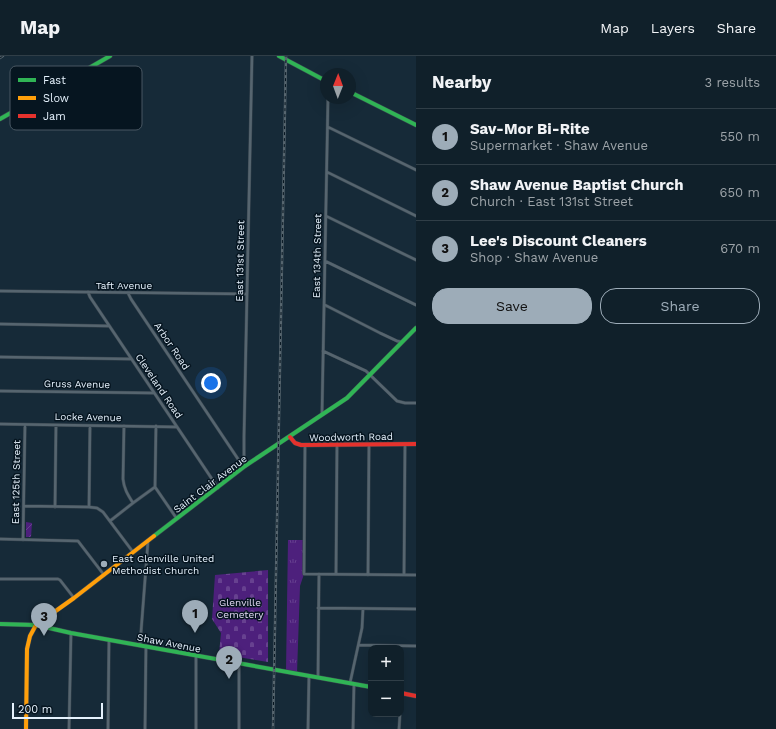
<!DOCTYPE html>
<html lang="en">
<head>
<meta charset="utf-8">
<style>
	body { margin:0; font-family:"Work Sans",sans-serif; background:#192832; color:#f1f3f6 }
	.controls { position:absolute; right:12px; bottom:12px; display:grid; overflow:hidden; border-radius:8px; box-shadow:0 4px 16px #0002 }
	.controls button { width:36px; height:36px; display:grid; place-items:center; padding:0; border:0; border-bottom:1px solid #303e47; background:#10202a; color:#f1f3f6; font:20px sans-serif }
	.compass { position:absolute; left:320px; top:12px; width:36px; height:36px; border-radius:50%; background:#10202a; box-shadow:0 4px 16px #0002; rotate:1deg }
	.scale { position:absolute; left:12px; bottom:10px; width:91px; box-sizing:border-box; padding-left:4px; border:2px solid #e6f2fd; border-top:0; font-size:11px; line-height:14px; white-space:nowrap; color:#e6f2fd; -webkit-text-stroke:3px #061520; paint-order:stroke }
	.you { position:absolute; left:211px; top:327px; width:14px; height:14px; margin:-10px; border:3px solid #fff; border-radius:50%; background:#1a73e8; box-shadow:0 0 0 6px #1a73e833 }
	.badge { display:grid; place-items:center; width:26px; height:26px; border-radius:50%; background:#9dacb8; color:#111; font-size:13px; font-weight:700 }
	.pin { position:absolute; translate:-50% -33px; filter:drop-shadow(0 1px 2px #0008) }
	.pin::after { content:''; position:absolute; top:21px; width:14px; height:12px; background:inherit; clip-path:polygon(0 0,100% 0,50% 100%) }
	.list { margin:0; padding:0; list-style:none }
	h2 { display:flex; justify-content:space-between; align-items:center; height:52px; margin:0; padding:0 16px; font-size:17px }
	h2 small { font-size:13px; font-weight:400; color:#9ca3a8 }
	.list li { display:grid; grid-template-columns:26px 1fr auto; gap:12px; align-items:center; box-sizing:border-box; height:56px; padding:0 16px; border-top:1px solid #303e47 }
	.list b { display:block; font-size:15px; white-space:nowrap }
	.list p { margin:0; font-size:13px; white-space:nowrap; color:#9ca3a8 }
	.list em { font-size:13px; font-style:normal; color:#9ca3a8 }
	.actions { display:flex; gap:8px; padding:12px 16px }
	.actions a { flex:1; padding:9px 0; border:1px solid #9dacb8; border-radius:16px; text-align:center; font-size:14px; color:#9dacb8 }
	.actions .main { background:#9dacb8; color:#111 }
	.map { position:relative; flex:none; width:416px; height:673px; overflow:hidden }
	header { display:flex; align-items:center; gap:24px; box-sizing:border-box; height:56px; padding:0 20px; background:#10202a; border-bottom:1px solid #303e47 }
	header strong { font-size:19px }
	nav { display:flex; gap:22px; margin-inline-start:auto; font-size:14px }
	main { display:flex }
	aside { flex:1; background:#10202a }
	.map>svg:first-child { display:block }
</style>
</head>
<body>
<header>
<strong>Map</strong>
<nav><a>Map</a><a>Layers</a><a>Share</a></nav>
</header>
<main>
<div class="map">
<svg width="416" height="673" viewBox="0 0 416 673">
	<defs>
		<pattern id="grass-tufts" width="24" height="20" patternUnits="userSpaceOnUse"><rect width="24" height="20" fill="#4d207c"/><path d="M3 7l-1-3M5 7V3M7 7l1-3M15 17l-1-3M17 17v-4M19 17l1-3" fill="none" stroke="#674190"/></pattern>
		<pattern id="cemetery-stones" width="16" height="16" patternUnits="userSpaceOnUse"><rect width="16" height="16" fill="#4d207c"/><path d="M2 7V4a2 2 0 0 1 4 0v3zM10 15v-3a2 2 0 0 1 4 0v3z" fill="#674190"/></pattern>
		<pattern id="garden-furrows" width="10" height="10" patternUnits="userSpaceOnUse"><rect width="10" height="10" fill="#4d207c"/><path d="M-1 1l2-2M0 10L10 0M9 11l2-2" fill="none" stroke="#674190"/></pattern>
	</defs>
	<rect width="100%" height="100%" fill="#162a38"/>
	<path fill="url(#grass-tufts)" d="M288 484H304V518L300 530 297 617 286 615Z"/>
	<path fill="url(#cemetery-stones)" d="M268 514V606L219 598 221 577 212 563 215 519Z"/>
	<path fill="url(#garden-furrows)" d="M26 466 32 467 31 481H26Z"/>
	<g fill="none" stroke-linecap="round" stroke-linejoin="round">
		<defs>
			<path id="street" d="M328 71 416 114
				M327 116 416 160
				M326 160 416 204
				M325 205 416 249
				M0 235 247 238
				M88 236 90 241 218 432
				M128 237 131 243 238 403 245 410
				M325 249 380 277 397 285 402 286
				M0 268 109 270
				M323 295 366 315 397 345 405 347H416
				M0 301 131 303
				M0 335 153 337
				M322 358 328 42
				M0 368 177 371
				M124 370 123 423C124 433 128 439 133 447
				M156 370 155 431 177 463
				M305 389 304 518 416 519
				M245 410 244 402V380L252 0
				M24 450 89 451 97 452 103 456 133 496
				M55 451 56 369
				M89 451 90 370
				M110 465 133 447 155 431
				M0 483 78 485 104 519
				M23 484 25 369
				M336 518 337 389
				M368 519 369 389
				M404 519 405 388
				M0 523H58L60 524 74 542
				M318 552 416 553
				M140 589 148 485
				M359 589 416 590
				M318 621 319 518
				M350 627 362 572 363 553
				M69 673 71 577
				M108 673 109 584
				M145 673 146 590
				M196 673V600
				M239 673V608
				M308 673 309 620
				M353 673 354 629
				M399 673 400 658"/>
			<path id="fast" d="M279 0 326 25
				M350 36 416 69
				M0 63 110 0
				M154 480 245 410 347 342 416 272
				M0 568 36 569 71 577 371 631"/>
			<path id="slow" d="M26 673 27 593 30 580 36 569 74 542 154 480"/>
			<path id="jam" d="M290 381 295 387 301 389 416 388
				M401 637 416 640"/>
		</defs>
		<use href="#street" stroke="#37444e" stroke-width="3.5"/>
		<use href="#fast" stroke="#37444e" stroke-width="5"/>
		<use href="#slow" stroke="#37444e" stroke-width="5"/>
		<use href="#jam" stroke="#37444e" stroke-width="5"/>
		<use href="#street" stroke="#56656f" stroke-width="2.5"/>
		<use href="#fast" stroke="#30b455" stroke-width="4"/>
		<use href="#slow" stroke="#ff9f0a" stroke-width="4"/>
		<use href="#jam" stroke="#e5322d" stroke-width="4"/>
		<defs>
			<path id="rail" d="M0 2 3 0
				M273 673 286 0"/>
		</defs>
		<use href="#rail" stroke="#57666f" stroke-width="2.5"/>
		<use href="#rail" stroke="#061520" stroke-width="1" stroke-dasharray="3" stroke-linecap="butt"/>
	</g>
	<circle fill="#9dacb8" stroke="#061520" stroke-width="1.5" cx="104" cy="508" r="4"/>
	<g text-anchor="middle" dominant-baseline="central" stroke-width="3" stroke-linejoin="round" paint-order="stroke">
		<g font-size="10" fill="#e6f2fd" stroke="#061520">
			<text transform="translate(317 200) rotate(-89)">East 134th Street</text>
			<text transform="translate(240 205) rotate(-89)">East 131st Street</text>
			<text x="124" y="229">Taft Avenue</text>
			<text transform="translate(172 290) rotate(56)">Arbor Road</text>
			<text transform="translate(77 328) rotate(1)">Gruss Avenue</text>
			<text transform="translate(159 330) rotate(56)">Cleveland Road</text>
			<text transform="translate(88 361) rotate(1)">Locke Avenue</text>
			<text transform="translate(351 381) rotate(-1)">Woodworth Road</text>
			<text transform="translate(16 426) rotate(-89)">East 125th Street</text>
			<text transform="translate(210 428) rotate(-37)">Saint Clair Avenue</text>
			<text transform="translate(169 587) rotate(11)">Shaw Avenue</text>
		</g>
		<g font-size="10" fill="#e6f2fd" stroke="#061520" text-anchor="start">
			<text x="112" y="502">East Glenville United<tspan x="112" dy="12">Methodist Church</tspan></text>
		</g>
		<g font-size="10" fill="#e3d9f4" stroke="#061520">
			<text x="240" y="546">Glenville<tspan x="240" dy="12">Cemetery</tspan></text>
		</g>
	</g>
	<rect x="10" y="10" width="132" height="64" rx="6" fill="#061520" stroke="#495762" stroke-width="1"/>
	<rect x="18" y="22" width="18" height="4" fill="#30b455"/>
	<rect x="18" y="40" width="18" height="4" fill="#ff9f0a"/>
	<rect x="18" y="58" width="18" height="4" fill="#e5322d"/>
	<g font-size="11" fill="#e6f2fd">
		<text x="43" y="28">Fast</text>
		<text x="43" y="46">Slow</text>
		<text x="43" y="64">Jam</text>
	</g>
</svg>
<div class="controls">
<button>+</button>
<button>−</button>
</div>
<svg class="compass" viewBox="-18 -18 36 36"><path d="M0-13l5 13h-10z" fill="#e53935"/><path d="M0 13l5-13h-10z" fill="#9ca3a8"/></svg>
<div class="scale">200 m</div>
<div class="you"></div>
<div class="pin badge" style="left:195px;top:577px">1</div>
<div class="pin badge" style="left:229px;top:623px">2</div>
<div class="pin badge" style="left:44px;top:580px">3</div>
</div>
<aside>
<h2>Nearby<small>3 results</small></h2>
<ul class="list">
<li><span class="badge">1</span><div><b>Sav-Mor Bi-Rite</b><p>Supermarket · Shaw Avenue</p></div><em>550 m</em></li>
<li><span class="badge">2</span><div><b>Shaw Avenue Baptist Church</b><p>Church · East 131st Street</p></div><em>650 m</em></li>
<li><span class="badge">3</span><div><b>Lee's Discount Cleaners</b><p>Shop · Shaw Avenue</p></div><em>670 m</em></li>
</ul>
<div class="actions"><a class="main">Save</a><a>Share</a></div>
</aside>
</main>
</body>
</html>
